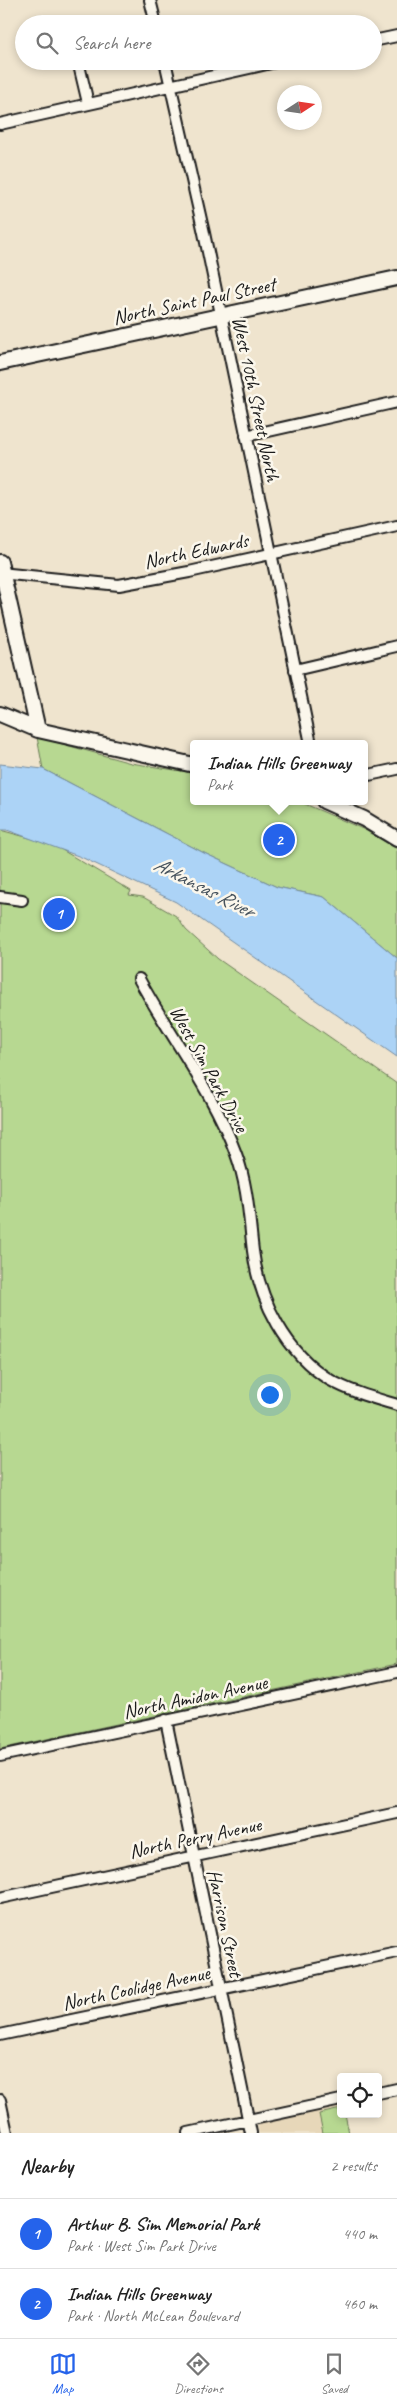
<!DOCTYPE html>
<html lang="en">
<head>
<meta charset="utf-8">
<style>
	body { margin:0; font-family:Caveat,sans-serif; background:#f2f2f2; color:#222 }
	.controls { position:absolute; right:15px; bottom:15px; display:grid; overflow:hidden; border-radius:5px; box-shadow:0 2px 8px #0003 }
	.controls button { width:45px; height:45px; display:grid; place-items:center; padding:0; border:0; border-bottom:1px solid #e0e0e0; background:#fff; color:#222; font:25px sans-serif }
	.compass { position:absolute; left:277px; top:85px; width:45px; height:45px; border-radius:50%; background:#fff; box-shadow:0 2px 8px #0003; rotate:78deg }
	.you { position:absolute; left:269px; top:1394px; width:18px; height:18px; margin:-12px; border:4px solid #fff; border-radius:50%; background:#1a73e8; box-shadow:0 0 0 8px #1a73e833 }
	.badge { display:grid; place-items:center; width:32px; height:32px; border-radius:50%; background:#2563eb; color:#fff; font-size:16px; font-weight:700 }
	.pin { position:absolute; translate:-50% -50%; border:2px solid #fff; box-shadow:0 1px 5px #0006 }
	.popup { position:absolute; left:190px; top:740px; width:178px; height:65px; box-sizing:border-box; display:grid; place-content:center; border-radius:5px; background:#fff; filter:drop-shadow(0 1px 4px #0005); font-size:16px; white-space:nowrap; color:#767676 }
	.popup b { font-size:19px; color:#222 }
	.popup::after { content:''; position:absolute; left:50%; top:100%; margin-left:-10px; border:10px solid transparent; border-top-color:#fff }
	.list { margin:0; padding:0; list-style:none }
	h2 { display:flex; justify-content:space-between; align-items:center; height:65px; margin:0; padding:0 20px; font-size:21px }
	h2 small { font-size:16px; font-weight:400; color:#767676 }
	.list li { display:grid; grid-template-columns:32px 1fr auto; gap:15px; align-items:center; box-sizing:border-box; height:70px; padding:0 20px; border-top:1px solid #e0e0e0 }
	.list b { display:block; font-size:19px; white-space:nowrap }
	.list p { margin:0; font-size:16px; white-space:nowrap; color:#767676 }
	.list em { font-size:16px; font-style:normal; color:#767676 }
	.icon { flex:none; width:28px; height:28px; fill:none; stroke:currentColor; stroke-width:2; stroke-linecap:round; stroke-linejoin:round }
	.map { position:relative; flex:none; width:397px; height:2133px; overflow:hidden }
	.search { position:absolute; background:#fff; box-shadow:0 2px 8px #0003; left:15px; right:15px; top:15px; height:55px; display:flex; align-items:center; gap:12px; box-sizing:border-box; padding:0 18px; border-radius:28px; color:#767676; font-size:19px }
	.sheet { height:205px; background:#fff }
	nav { display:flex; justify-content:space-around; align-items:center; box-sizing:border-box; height:70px; border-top:1px solid #e0e0e0; background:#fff; font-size:14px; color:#767676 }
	nav a { display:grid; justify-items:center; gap:2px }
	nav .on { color:#2563eb }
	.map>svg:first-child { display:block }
</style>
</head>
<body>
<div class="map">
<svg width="397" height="2133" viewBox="0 0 397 2133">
	<rect width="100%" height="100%" fill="#efe4ce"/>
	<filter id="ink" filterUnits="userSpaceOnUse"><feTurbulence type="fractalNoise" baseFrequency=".02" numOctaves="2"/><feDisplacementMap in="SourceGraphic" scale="10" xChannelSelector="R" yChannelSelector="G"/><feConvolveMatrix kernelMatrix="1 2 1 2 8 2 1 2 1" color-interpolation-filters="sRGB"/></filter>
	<g filter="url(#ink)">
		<path fill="#e7d7b9" d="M341 2105V2114H345L349 2133H259L258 2125 262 2122Z"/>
		<path fill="#b7d891" stroke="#6a7a56" d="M37 737 131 763 194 773V801H298L365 830 397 849V958L324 897 277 887 204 853 43 769Z
			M0 830 52 844 131 891 129 895 143 897 176 916 186 930 218 959 397 1084V1664L0 1749Z
			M341 2109V2114H345L349 2133H323L319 2114Z"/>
		<path fill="#acd3f6" stroke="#728a9f" d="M0 764 43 769 204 853 277 887 324 897 397 958V1057L176 902 81 857 7 830H0Z"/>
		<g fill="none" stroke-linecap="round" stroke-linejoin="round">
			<defs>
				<path id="street" d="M150 0 156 24
					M373 41 397 36
					M78 61 88 103
					M165 61 204 233 311 744
					M0 124 280 61
					M246 436 397 402
					M0 573 119 585 189 572 397 526
					M295 670 397 646
					M364 776 397 769
					M0 897 22 900
					M139 979C171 1038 213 1091 236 1154 248 1186 249 1218 253 1251 259 1300 286 1353 330 1380 351 1392 374 1398 397 1405
					M166 1720 251 2133
					M0 1756 397 1672
					M0 1898 397 1813
					M0 2035 397 1952
					M378 2093 397 2089
					M0 2100 7 2133
					M188 2133 341 2100"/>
				<path id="secondary" d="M0 363 397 278
					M0 562 38 730
					M0 714 38 730 194 765
					M324 801 364 819 397 839"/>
			</defs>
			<use href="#street" stroke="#1c1c1c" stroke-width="14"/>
			<use href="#secondary" stroke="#1c1c1c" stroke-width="18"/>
			<use href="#street" stroke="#fbf7ec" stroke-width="10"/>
			<use href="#secondary" stroke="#fbf7ec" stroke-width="14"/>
		</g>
	</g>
	<g text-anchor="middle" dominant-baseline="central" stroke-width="5" stroke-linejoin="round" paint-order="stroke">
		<g font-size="20" fill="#1c1c1c" stroke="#fbf7ec">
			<text transform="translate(194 301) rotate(-12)">North Saint Paul Street</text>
			<text transform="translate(256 399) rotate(78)">West 10th Street North</text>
			<text transform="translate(196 551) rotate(-12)">North Edwards</text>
			<text transform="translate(209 1069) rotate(61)">West Sim Park Drive</text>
			<text transform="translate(195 1697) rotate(-12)">North Amidon Avenue</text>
			<text transform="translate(195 1838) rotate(-12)">North Perry Avenue</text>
			<text transform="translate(225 1923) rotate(78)">Harrison Street</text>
			<text transform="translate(136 1988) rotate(-12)">North Coolidge Avenue</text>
		</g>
		<g font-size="21" font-style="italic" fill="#47535d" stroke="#fbf7ec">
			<text transform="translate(204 887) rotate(27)">Arkansas River</text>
		</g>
	</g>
</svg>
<div class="controls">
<button><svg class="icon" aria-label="locate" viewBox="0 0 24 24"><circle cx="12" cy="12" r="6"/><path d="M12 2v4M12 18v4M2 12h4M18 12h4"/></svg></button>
</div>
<svg class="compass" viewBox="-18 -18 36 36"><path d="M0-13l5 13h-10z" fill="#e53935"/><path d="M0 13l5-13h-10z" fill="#767676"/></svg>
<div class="you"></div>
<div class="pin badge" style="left:59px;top:914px">1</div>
<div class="pin badge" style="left:279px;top:840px">2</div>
<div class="popup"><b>Indian Hills Greenway</b>Park</div>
<div class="search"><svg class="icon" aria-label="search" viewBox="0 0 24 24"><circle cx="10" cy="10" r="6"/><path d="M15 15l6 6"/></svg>Search here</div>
</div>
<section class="sheet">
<h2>Nearby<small>2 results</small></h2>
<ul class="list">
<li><span class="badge">1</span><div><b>Arthur B. Sim Memorial Park</b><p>Park · West Sim Park Drive</p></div><em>440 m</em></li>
<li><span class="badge">2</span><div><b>Indian Hills Greenway</b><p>Park · North McLean Boulevard</p></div><em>460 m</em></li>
</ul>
</section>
<nav>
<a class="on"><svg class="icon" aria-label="map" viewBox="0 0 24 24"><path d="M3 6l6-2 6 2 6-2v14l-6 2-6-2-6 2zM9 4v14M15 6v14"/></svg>Map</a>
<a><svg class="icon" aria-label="directions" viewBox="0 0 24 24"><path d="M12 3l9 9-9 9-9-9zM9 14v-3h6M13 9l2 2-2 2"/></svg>Directions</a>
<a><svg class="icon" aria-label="saved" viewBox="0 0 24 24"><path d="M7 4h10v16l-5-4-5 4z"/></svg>Saved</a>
</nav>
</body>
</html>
